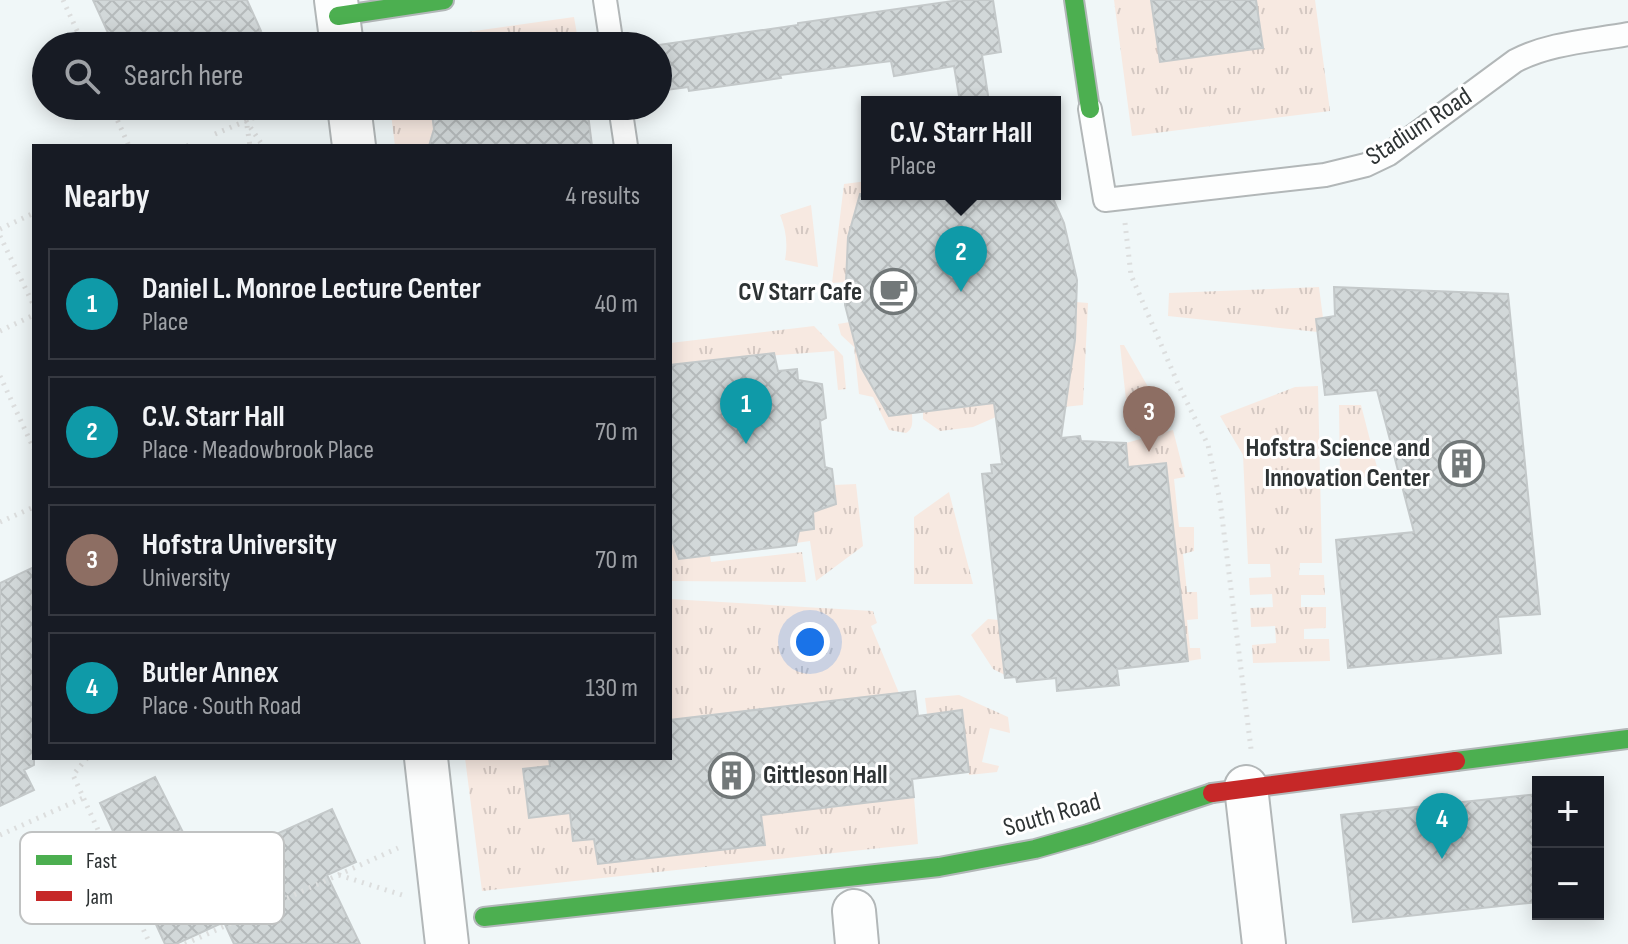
<!DOCTYPE html>
<html lang="en">
<head>
<meta charset="utf-8">
<style>
	body { margin:0; font-family:"Sofia Sans Condensed",sans-serif; background:#242831; color:#f1f3f6 }
	.controls { position:absolute; right:24px; bottom:24px; display:grid; overflow:hidden; border-radius:0px; box-shadow:0 4px 20px #0003 }
	.controls button { width:72px; height:72px; display:grid; place-items:center; padding:0; border:0; border-bottom:2px solid #363941; background:#171b24; color:#f1f3f6; font:40px sans-serif }
	.you { position:absolute; left:810px; top:642px; width:28px; height:28px; margin:-20px; border:6px solid #fff; border-radius:50%; background:#1a73e8; box-shadow:0 0 0 12px #1a73e833 }
	.badge { display:grid; place-items:center; width:52px; height:52px; border-radius:50%; background:#8c9099; color:#fff; font-size:26px; font-weight:700 }
	.pin { position:absolute; translate:-50% -66px; filter:drop-shadow(0 2px 4px #0008) }
	.pin::after { content:''; position:absolute; top:42px; width:28px; height:24px; background:inherit; clip-path:polygon(0 0,100% 0,50% 100%) }
	.popup { position:absolute; left:861px; top:96px; width:200px; height:104px; box-sizing:border-box; display:grid; place-content:center; border-radius:0px; background:#171b24; filter:drop-shadow(0 2px 6px #0005); font-size:26px; white-space:nowrap; color:#9ea1a6 }
	.popup b { font-size:30px; color:#f1f3f6 }
	.popup::after { content:''; position:absolute; left:50%; top:100%; margin-left:-16px; border:16px solid transparent; border-top-color:#171b24 }
	.list { margin:0; padding:0; list-style:none }
	h2 { display:flex; justify-content:space-between; align-items:center; height:104px; margin:0; padding:0 32px; font-size:34px }
	h2 small { font-size:26px; font-weight:400; color:#9ea1a6 }
	.list li { display:grid; grid-template-columns:52px 1fr auto; gap:24px; align-items:center; box-sizing:border-box; height:112px; margin:0 16px 16px; padding:0 16px; border:2px solid #363941; border-radius:0px }
	.list b { display:block; font-size:30px; white-space:nowrap }
	.list p { margin:0; font-size:26px; white-space:nowrap; color:#9ea1a6 }
	.list em { font-size:26px; font-style:normal; color:#9ea1a6 }
	.icon { flex:none; width:44px; height:44px; fill:none; stroke:currentColor; stroke-width:2; stroke-linecap:round; stroke-linejoin:round }
	.map { position:relative; flex:none; width:1628px; height:944px; overflow:hidden }
	.search { position:absolute; background:#171b24; box-shadow:0 4px 20px #0003; left:32px; top:32px; width:640px; height:88px; display:flex; align-items:center; gap:20px; box-sizing:border-box; padding:0 28px; border-radius:44px; color:#9ea1a6; font-size:30px }
	.panel { position:absolute; background:#171b24; box-shadow:0 4px 20px #0003; left:32px; top:144px; width:640px; height:616px; border-radius:0px }
	.map>svg:first-child { display:block }
</style>
</head>
<body>
<div class="map">
<svg width="1628" height="944" viewBox="0 0 1628 944">
	<defs>
		<pattern id="grass-tufts" width="24" height="20" patternUnits="userSpaceOnUse" patternTransform="scale(2)"><rect width="24" height="20" fill="#f7e9e1"/><path d="M3 7l-1-3M5 7V3M7 7l1-3M15 17l-1-3M17 17v-4M19 17l1-3" fill="none" stroke="#d4c8c2"/></pattern>
		<pattern id="building-cross-hatch" width="8" height="8" patternUnits="userSpaceOnUse" patternTransform="scale(2)"><rect width="8" height="8" fill="#d2d8d9"/><path d="M0 0l8 8M0 8l8-8" fill="none" stroke="#b5babb"/></pattern>
	</defs>
	<rect width="100%" height="100%" fill="#f0f7f8"/>
	<path fill="url(#grass-tufts)" d="M1114 0H1315L1330 111 1132 136Z
		M574 17 579 46H382V44Z
		M390 106H431L434 129 429 146H395Z
		M867 181V188L862 189 848 237 846 282 832 283 844 184Z
		M811 205 818 267 785 260C788 243 786 230 780 215Z
		M1319 287 1323 318 1318 332 1168 316 1169 293Z
		M1076 302 1088 303 1083 405 1034 410Z
		M850 322 912 413C912 421 914 428 906 433L889 430 873 397 859 394 854 347 841 335 838 324Z
		M814 326 843 356 846 389 838 390 834 351 698 361 690 370 688 363 670 365V343Z
		M1120 345H1124L1151 392 1127 409Z
		M1318 386 1322 563H1300L1299 575H1324L1325 595H1301V607H1326V628L1304 629V639H1329L1330 661 1253 663 1252 645 1276 643 1275 626 1251 627 1250 608 1273 607 1272 594 1250 595 1249 578 1271 577 1270 564H1248L1243 455 1220 416 1295 387Z
		M994 403 996 417 973 427 940 431 923 419V412Z
		M1339 405H1361L1379 475 1340 481Z
		M1173 430 1185 477 1174 479 1179 527H1194V551L1183 554 1187 592H1197L1198 619 1187 620 1190 648H1200L1201 659 1188 661 1166 464 1128 467 1126 443Z
		M856 484 863 546 816 581 810 541 796 543 798 531 814 529 813 512 836 504 834 485Z
		M949 492 973 584H914V517Z
		M670 545H674L679 559 710 556 711 562 802 552 806 582 670 581Z
		M670 599 873 611 877 623 871 626 899 693 670 720Z
		M988 619 999 620 1005 675 993 669 971 635Z
		M959 695 1008 717 1010 733 990 728 982 762 999 766 997 772 969 775 962 711 927 714 925 698Z
		M465 758H549L550 769 569 810 573 841 594 839 598 864 764 845 761 815 914 797 918 844 482 891Z"/>
	<path fill="url(#building-cross-hatch)" stroke="#c4c9ca" stroke-width="2" d="M93 0H247L261 31 227 46H114Z
		M960 0H993L1001 52 982 55 989 102H960L954 66 894 76 891 61 780 75 781 78 689 91 688 87 658 91V45L798 25V23Z
		M1151 0H1256L1263 48 1160 62Z
		M431 106H587L592 146H429L434 129Z
		M860 194H1051L1064 223 1077 280 1075 340 1061 438 1080 436 1081 441 1126 443 1128 467 1166 463 1188 661 1117 669 1119 685 1057 691 1056 678 1017 682 1016 677 1005 678 982 474 992 473 991 465 1002 464 994 403 889 416 861 367 845 305 848 237Z
		M1334 287 1508 294 1540 614 1498 617 1501 653 1348 668 1336 540 1414 532 1377 390 1325 395 1316 319 1335 316Z
		M774 353 778 371 797 369 798 380 822 384 826 418 820 421 825 467 832 469 836 504 813 512 814 529 799 531 796 545 679 559 670 535V365Z
		M34 567V765L24 770 34 790 0 806V583Z
		M915 691 918 716 962 710 969 772 912 779 914 797 761 815 765 845 598 864 594 839 573 841 570 813 529 818 523 769 550 766 549 758H670V720Z
		M155 777 201 868 332 809 356 862 327 875 360 944H234L224 922 176 944H165L100 803Z
		M1538 794V902L1353 922 1341 815Z"/>
	<g fill="none" stroke-linecap="round" stroke-linejoin="round">
		<defs>
			<path id="lane" d="M605 0 612 46
				M620 106 626 146
				M1090 109 1105 200 1325 175 1366 165 1389 154 1515 61C1549 43 1590 41 1628 34"/>
			<path id="street" d="M336 0 342 46
				M349 106 354 146
				M426 758 447 944
				M1246 787 1264 944
				M854 911 857 944"/>
			<path id="fast" d="M1074 0 1090 109
				M338 16 444 0
				M1456 761 1628 739
				M484 917 939 867 1035 849 1088 834 1212 793"/>
			<path id="jam" d="M1212 793 1456 761"/>
		</defs>
		<use href="#lane" stroke="#b2b7b8" stroke-width="26"/>
		<use href="#street" stroke="#b2b7b8" stroke-width="46"/>
		<use href="#fast" stroke="#b2b7b8" stroke-width="22"/>
		<use href="#jam" stroke="#b2b7b8" stroke-width="22"/>
		<path stroke="#dcdede" stroke-width="5" stroke-dasharray="2 6" stroke-linecap="butt" d="M63 0 84 46
			M111 106 129 146
			M246 121 263 146
			M247 126 250 146
			M215 134 281 106
			M187 146 193 143
			M1125 223 1131 275 1179 386 1208 445 1220 501 1251 749
			M0 229 34 213
			M0 236 34 306
			M0 331 34 315
			M0 376 34 449
			M0 522 34 507
			M87 758 73 775 150 944
			M0 835 83 798
			M339 875 402 895
			M185 944 398 848"/>
		<use href="#lane" stroke="#fdfefe" stroke-width="22"/>
		<use href="#street" stroke="#fdfefe" stroke-width="42"/>
		<use href="#fast" stroke="#4caf50" stroke-width="18"/>
		<use href="#jam" stroke="#c62828" stroke-width="18"/>
	</g>
	<defs>
		<symbol id="cafe-ring" viewBox="-11 -11 22 22"><circle r="9.5" fill="#fff" stroke="#727879" stroke-width="1.5"/><path d="M-5.5-4.5H6V0H3Q3 3.5 0 3.5H-2.5Q-5.5 3.5-5.5 0ZM3-3.2v2h1.7v-2ZM-6 4.5H4V6H-6Z" fill="#727879"/></symbol>
		<symbol id="building-ring" viewBox="-11 -11 22 22"><circle r="9.5" fill="#fff" stroke="#727879" stroke-width="1.5"/><path d="M-4-6H4V6H1V3H-1V6H-4ZM-2.5-4.3h1.7v1.8h-1.7ZM.8-4.3h1.7v1.8H.8ZM-2.5-1h1.7V.8h-1.7ZM.8-1h1.7V.8H.8Z" fill="#727879"/></symbol>
	</defs>
	<g fill-rule="evenodd">
		<use href="#cafe-ring" x="868" y="266" width="51" height="51"/>
		<use href="#building-ring" x="1436" y="438" width="51" height="51"/>
		<use href="#building-ring" x="706" y="750" width="51" height="51"/>
	</g>
	<g text-anchor="middle" dominant-baseline="central" stroke-width="6" stroke-linejoin="round" paint-order="stroke">
		<g font-size="26" fill="#2e3334" stroke="#fff">
			<text transform="translate(1419 127) rotate(-33)">Stadium Road</text>
			<text transform="translate(1052 815) rotate(-16)">South Road</text>
		</g>
		<g font-size="26" font-weight="bold" fill="#2e3334" stroke="#fff" text-anchor="end">
			<text x="862" y="292">CV Starr Cafe</text>
			<text x="1430" y="448">Hofstra Science and<tspan x="1430" dy="30">Innovation Center</tspan></text>
			<text x="763" y="775" text-anchor="start">Gittleson Hall</text>
		</g>
	</g>
	<rect x="20" y="832" width="264" height="92" rx="12" fill="#fff" stroke="#c0c2c2" stroke-width="2"/>
	<rect x="36" y="855" width="36" height="10" fill="#4caf50"/>
	<rect x="36" y="891" width="36" height="10" fill="#c62828"/>
	<g font-size="22" fill="#2e3334">
		<text x="86" y="868">Fast</text>
		<text x="86" y="904">Jam</text>
	</g>
</svg>
<div class="controls">
<button>+</button>
<button>−</button>
</div>
<div class="you"></div>
<div class="pin badge" style="left:746px;top:444px;background:#0f9aa8">1</div>
<div class="pin badge" style="left:961px;top:292px;background:#0f9aa8">2</div>
<div class="popup"><b>C.V. Starr Hall</b>Place</div>
<div class="pin badge" style="left:1149px;top:452px;background:#8d6e63">3</div>
<div class="pin badge" style="left:1442px;top:859px;background:#0f9aa8">4</div>
<div class="search"><svg class="icon" aria-label="search" viewBox="0 0 24 24"><circle cx="10" cy="10" r="6"/><path d="M15 15l6 6"/></svg>Search here</div>
<section class="panel">
<h2>Nearby<small>4 results</small></h2>
<ul class="list">
<li><span class="badge" style="background:#0f9aa8">1</span><div><b>Daniel L. Monroe Lecture Center</b><p>Place</p></div><em>40 m</em></li>
<li><span class="badge" style="background:#0f9aa8">2</span><div><b>C.V. Starr Hall</b><p>Place · Meadowbrook Place</p></div><em>70 m</em></li>
<li><span class="badge" style="background:#8d6e63">3</span><div><b>Hofstra University</b><p>University</p></div><em>70 m</em></li>
<li><span class="badge" style="background:#0f9aa8">4</span><div><b>Butler Annex</b><p>Place · South Road</p></div><em>130 m</em></li>
</ul>
</section>
</div>
</body>
</html>
